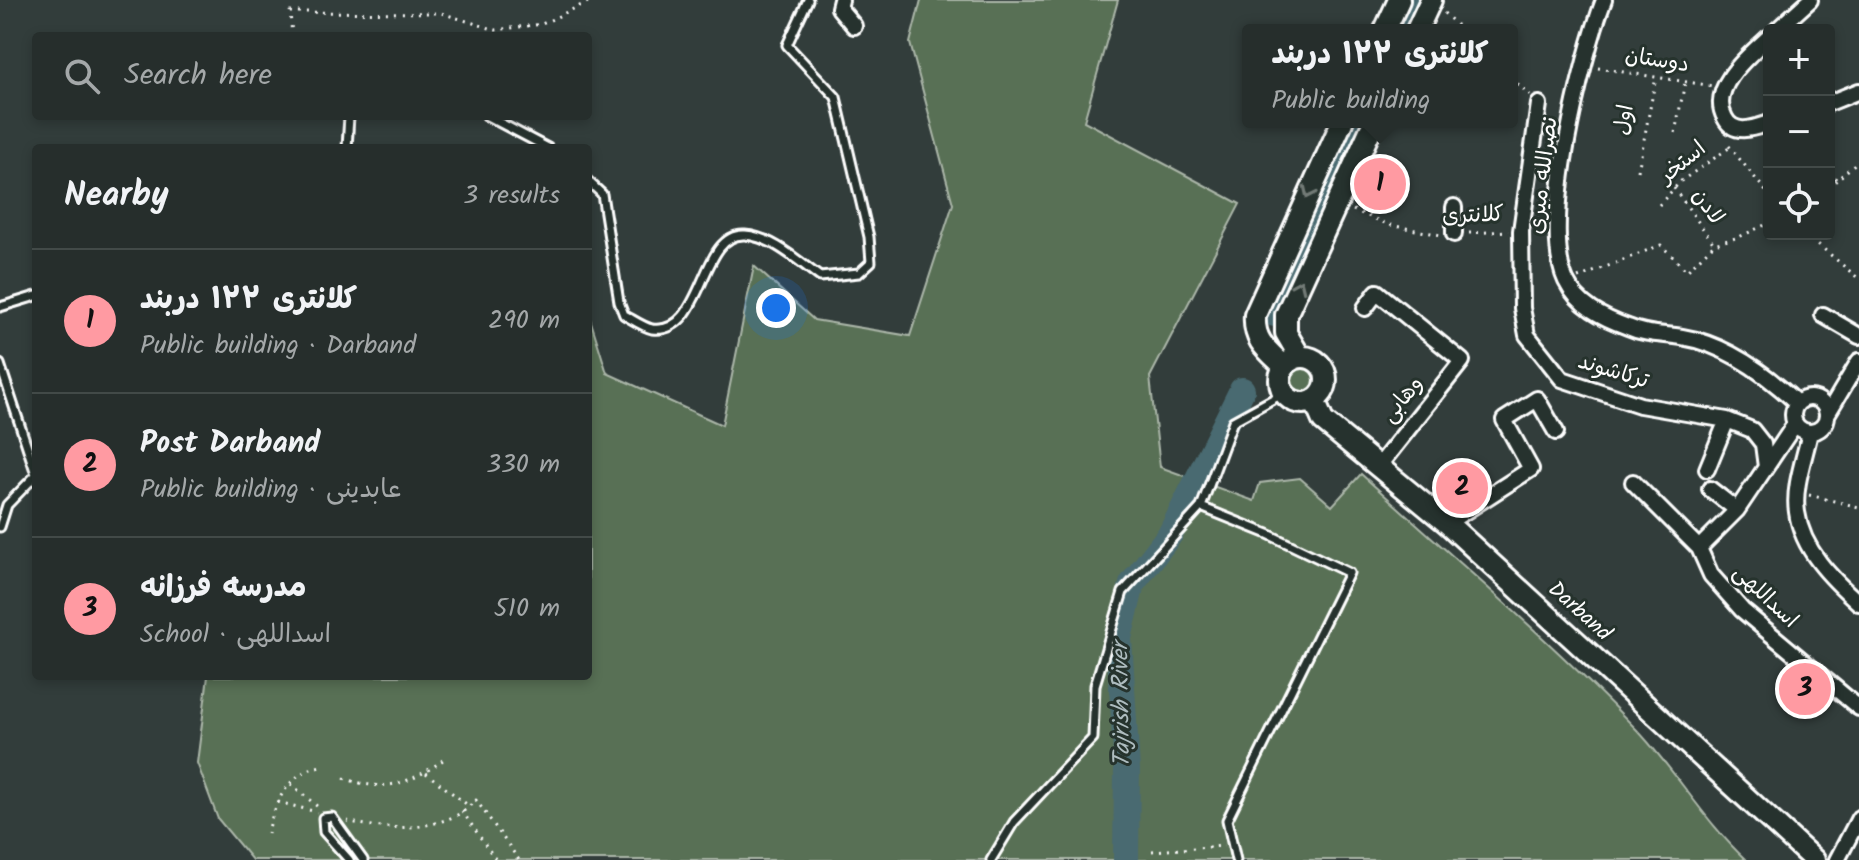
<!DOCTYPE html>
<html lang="en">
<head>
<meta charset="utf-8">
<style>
	body { margin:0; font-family:Kalam,"Playpen Sans Arabic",sans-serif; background:#2e3634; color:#f1f3f6 }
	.controls { position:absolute; right:24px; top:24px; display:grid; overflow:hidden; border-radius:8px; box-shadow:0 4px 12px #0003 }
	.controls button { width:72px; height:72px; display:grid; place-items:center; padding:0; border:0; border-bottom:2px solid #424a48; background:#262e2c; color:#f1f3f6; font:40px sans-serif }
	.you { position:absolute; left:776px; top:308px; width:28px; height:28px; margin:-20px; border:6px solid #fff; border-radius:50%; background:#1a73e8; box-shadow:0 0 0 12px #1a73e833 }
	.badge { display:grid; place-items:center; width:52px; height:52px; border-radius:50%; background:#ff9aa2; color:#111; font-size:26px; font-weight:700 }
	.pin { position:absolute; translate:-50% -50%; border:4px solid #fff; box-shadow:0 2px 8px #0006 }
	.popup { position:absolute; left:1242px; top:24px; width:276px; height:104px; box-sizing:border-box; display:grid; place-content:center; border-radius:8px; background:#262e2c; filter:drop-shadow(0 2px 6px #0005); font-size:26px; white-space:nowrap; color:#a4a8a9 }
	.popup b { font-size:30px; color:#f1f3f6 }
	.popup::after { content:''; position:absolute; left:50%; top:100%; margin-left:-16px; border:16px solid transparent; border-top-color:#262e2c }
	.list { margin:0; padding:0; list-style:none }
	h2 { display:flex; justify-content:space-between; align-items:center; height:104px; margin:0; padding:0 32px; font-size:34px }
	h2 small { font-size:26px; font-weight:400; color:#a4a8a9 }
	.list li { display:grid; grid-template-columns:52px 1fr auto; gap:24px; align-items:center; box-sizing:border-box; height:144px; padding:0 32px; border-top:2px solid #424a48 }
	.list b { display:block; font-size:30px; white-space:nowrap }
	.list p { margin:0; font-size:26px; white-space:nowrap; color:#a4a8a9 }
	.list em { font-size:26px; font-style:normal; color:#a4a8a9 }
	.icon { flex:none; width:44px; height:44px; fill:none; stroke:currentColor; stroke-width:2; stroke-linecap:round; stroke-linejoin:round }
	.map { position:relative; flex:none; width:1859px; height:860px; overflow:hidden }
	.search { position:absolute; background:#262e2c; box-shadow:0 4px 12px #0003; left:32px; top:32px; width:560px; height:88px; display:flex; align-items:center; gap:20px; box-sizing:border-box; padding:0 28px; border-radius:8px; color:#a4a8a9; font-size:30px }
	.panel { position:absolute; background:#262e2c; box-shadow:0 4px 12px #0003; left:32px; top:144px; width:560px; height:536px; border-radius:8px }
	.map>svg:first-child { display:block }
</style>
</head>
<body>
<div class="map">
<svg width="1859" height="860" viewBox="0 0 1859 860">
	<rect width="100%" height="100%" fill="#323d3b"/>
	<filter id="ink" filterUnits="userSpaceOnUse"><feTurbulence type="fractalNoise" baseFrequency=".0125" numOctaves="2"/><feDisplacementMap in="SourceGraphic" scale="16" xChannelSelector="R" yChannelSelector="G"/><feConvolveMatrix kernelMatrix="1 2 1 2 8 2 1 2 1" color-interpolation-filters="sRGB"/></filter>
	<g filter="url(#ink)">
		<path fill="#586f54" stroke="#acb7aa" stroke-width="2" d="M921 0H1118L1084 121 1240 204 1150 377 1160 467 1254 501 1260 483 1300 478 1332 506 1361 474C1454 558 1550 640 1637 730 1676 771 1705 822 1746 860H252L218 819 197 763 208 676H588V312L607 373 722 425 754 266 814 320 910 336 953 204 910 43Z
			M1290 379a13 13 0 1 1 26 0a13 13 0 1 1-26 0Z"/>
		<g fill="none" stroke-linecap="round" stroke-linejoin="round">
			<path stroke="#4a6b71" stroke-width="26" d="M1400 30 1413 0
				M1275 314 1359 122
				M1126 860 1127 770 1119 638 1132 584 1171 533 1242 390"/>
			<defs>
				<path id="lane" d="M487 116 548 148
					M347 148 349 116
					M588 181 602 194 619 302 624 315C632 319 643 327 652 329 705 336 699 232 745 235 773 237 799 262 820 277L859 273 871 262 869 237 836 97 787 45 808 0
					M0 307 36 296
					M0 364 36 474
					M1201 507 1233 421 1284 393
					M0 527 7 505 36 475
					M349 860 324 832 323 818 332 817 363 860
					M991 860 1014 822 1093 738 1095 685 1123 592 1201 507 1268 534 1349 573 1227 820 1236 860"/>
				<path id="street" d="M841 0 839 8 854 26
					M1604 0C1582 57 1540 227 1566 281 1578 306 1603 318 1628 327 1646 335 1663 334 1682 337 1725 344 1766 374 1797 403
					M1777 30 1810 0
					M1769 37C1749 55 1708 88 1725 118 1734 136 1754 128 1769 123
					M1829 103 1859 91
					M1539 104 1521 231 1522 308 1527 335 1562 379 1640 405 1727 420 1752 430 1763 444 1766 467
					M1454 207V234
					M1365 308 1377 292 1462 361 1378 467
					M1823 315 1859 336
					M1793 415a17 17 0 1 1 34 0a17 17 0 1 1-34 0Z
					M1828 413 1859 361
					M1795 424 1737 510 1699 548 1711 575 1742 610 1859 708
					M1810 432C1805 457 1793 487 1797 512 1802 550 1832 579 1859 603
					M1707 469 1727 420
					M1633 482 1699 548
					M1710 489 1737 510
					M1447 523 1531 469 1504 420 1537 399 1556 432
					M1837 860 1859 818"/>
				<path id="secondary" d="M1385 30 1399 0
					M1417 30 1431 0
					M1280 380a23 23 0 1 1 46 0a23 23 0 1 1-46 0Z
					M1300 357 1286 333V315L1374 122
					M1284 366C1267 350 1253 341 1255 315L1342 122
					M1314 400 1323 421 1447 523 1814 860"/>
			</defs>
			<use href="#lane" stroke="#fff" stroke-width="13"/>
			<use href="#street" stroke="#fff" stroke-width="20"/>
			<use href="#secondary" stroke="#fff" stroke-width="26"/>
			<path stroke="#fff" stroke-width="3" stroke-dasharray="2 6" stroke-linecap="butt" d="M1444 13 1462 30
				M292 36 290 12 441 13 496 30 542 24 592 0
				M1598 68 1713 86
				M1512 78 1530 96
				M1675 133 1685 82
				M1729 146 1769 195
				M1638 171 1656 77
				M1829 172 1838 181
				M1829 187 1859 160
				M1674 188 1714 244
				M1659 205 1681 181 1729 148
				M1353 210 1390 225 1441 235
				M1469 233 1509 231
				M1806 234 1859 279
				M1578 278 1661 245 1687 271 1714 244 1739 237 1769 223
				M1809 495 1859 507
				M426 773 469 806
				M344 778C386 794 412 783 447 757
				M291 784 318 807
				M278 802 317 812
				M462 811 496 860
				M347 821C381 830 423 831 455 816 463 813 470 805 476 800L519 860
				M268 834C273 804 289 771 322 766
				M1152 851 1224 846"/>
			<use href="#lane" stroke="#26332d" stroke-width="7"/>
			<use href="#street" stroke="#26332d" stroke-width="14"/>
			<use href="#secondary" stroke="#26332d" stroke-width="20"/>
		</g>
		<defs><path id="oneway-chevron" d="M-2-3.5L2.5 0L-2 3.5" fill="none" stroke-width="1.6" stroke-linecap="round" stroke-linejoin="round" transform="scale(2)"/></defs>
		<g stroke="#727a76">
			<use href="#oneway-chevron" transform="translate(1309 193) rotate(115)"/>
			<use href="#oneway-chevron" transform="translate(1299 285) rotate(-66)"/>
		</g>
	</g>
	<g text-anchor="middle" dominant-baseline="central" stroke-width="6" stroke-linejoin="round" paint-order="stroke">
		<g font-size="22" fill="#fff" stroke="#26332d">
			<text transform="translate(1657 61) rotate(9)">دوستان</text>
			<text transform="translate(1625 120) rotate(-80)">اول</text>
			<text transform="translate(1683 163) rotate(-39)">استخر</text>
			<text transform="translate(1544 175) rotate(-83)">نصرالله میری</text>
			<text transform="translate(1707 207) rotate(54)">لادن</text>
			<text transform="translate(1473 216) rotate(-2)">کلانتری</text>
			<text transform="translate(1613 372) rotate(17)">ترکاشوند</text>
			<text transform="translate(1403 400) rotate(-51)">وهابی</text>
			<text transform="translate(1765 597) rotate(44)">اسداللهی</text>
			<text transform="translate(1579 612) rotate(42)">Darband</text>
		</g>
		<g font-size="24" font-style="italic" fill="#aebcbf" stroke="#26332d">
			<text transform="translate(1122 705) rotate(-91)">Tajrish River</text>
		</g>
	</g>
</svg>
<div class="controls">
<button>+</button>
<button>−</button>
<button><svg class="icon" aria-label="locate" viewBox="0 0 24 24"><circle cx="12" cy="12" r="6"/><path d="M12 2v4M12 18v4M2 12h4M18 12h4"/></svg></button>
</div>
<div class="you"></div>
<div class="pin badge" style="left:1380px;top:184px">1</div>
<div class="popup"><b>کلانتری ۱۲۲ دربند</b>Public building</div>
<div class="pin badge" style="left:1462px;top:488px">2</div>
<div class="pin badge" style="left:1805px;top:689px">3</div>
<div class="search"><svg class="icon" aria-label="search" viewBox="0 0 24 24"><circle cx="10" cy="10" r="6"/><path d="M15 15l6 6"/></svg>Search here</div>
<section class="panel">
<h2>Nearby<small>3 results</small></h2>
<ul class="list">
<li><span class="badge">1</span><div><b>کلانتری ۱۲۲ دربند</b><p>Public building · Darband</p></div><em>290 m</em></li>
<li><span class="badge">2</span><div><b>Post Darband</b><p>Public building · عابدینی</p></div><em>330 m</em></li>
<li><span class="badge">3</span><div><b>مدرسه فرزانه</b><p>School · اسداللهی</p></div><em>510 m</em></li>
</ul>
</section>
</div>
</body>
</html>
